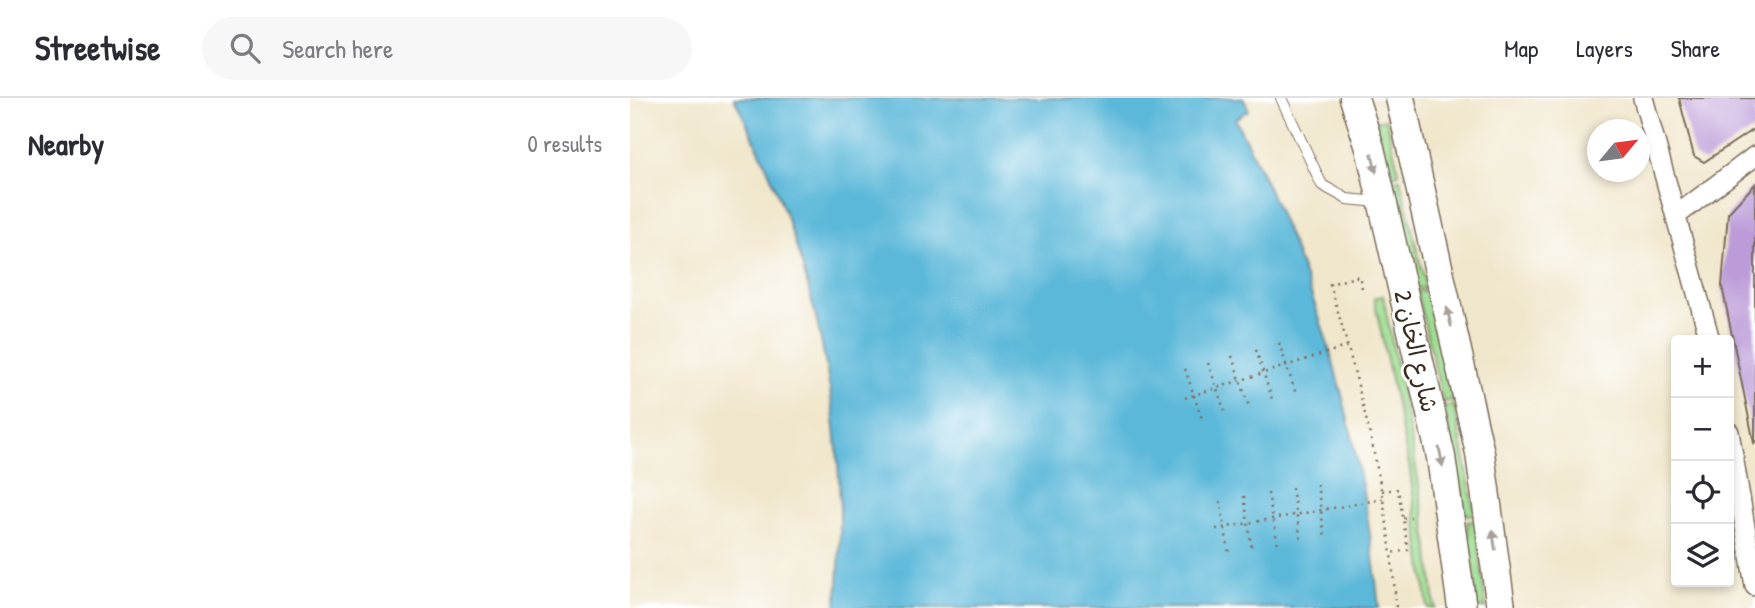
<!DOCTYPE html>
<html lang="en">
<head>
<meta charset="utf-8">
<style>
	body { margin:0; font-family:"Patrick Hand","Playpen Sans Arabic",sans-serif; background:#f7f7f7; color:#2b2b33 }
	.controls { position:absolute; right:21px; bottom:21px; display:grid; overflow:hidden; border-radius:7px; box-shadow:0 4px 10px #0003 }
	.controls button { width:63px; height:63px; display:grid; place-items:center; padding:0; border:0; border-bottom:2px solid #e1e1e2; background:#fff; color:#2b2b33; font:35px sans-serif }
	.compass { position:absolute; left:957px; top:21px; width:63px; height:63px; border-radius:50%; background:#fff; box-shadow:0 4px 10px #0003; rotate:61deg }
	.list { margin:0; padding:0; list-style:none }
	h2 { display:flex; justify-content:space-between; align-items:center; height:91px; margin:0; padding:0 28px; font-size:30px }
	h2 small { font-size:23px; font-weight:400; color:#7c7c81 }
	.icon { flex:none; width:38px; height:38px; fill:none; stroke:currentColor; stroke-width:2; stroke-linecap:round; stroke-linejoin:round }
	.map { position:relative; flex:none; width:1125px; height:510px; overflow:hidden }
	header { display:flex; align-items:center; gap:42px; box-sizing:border-box; height:98px; padding:0 35px; background:#fff; border-bottom:2px solid #e1e1e2 }
	header strong { font-size:33px }
	nav { display:flex; gap:38px; margin-inline-start:auto; font-size:24px }
	.search { width:490px; height:63px; background:#f7f7f7; display:flex; align-items:center; gap:18px; box-sizing:border-box; padding:0 24px; border-radius:38px; color:#7c7c81; font-size:26px }
	main { display:flex }
	aside { flex:1; background:#fff }
	.map>svg:first-child { display:block }
</style>
</head>
<body>
<header>
<strong>Streetwise</strong>
<div class="search"><svg class="icon" aria-label="search" viewBox="0 0 24 24"><circle cx="10" cy="10" r="6"/><path d="M15 15l6 6"/></svg>Search here</div>
<nav><a>Map</a><a>Layers</a><a>Share</a></nav>
</header>
<main>
<aside>
<h2>Nearby<small>0 results</small></h2>
<ul class="list">
</ul>
</aside>
<div class="map">
<svg width="1125" height="510" viewBox="0 0 1125 510">
	<rect width="100%" height="100%" fill="#fff"/>
	<filter id="ink" filterUnits="userSpaceOnUse"><feTurbulence type="fractalNoise" baseFrequency=".0143" numOctaves="2"/><feDisplacementMap in="SourceGraphic" scale="14" xChannelSelector="R" yChannelSelector="G"/><feConvolveMatrix kernelMatrix="1 2 1 2 8 2 1 2 1" color-interpolation-filters="sRGB"/></filter>
	<filter id="wash" filterUnits="userSpaceOnUse"><feTurbulence type="fractalNoise" baseFrequency=".00686" numOctaves="4" result="noise"/><feDisplacementMap in="SourceGraphic" scale="28" xChannelSelector="R" yChannelSelector="G"/><feGaussianBlur stdDeviation="1.57" result="paint"/><feColorMatrix in="noise" values="0 0 0 0 0 0 0 0 0 0 0 0 0 0 0 0 0 1.4 0 .05"/><feComposite in="paint" operator="in"/></filter>
	<g filter="url(#wash)">
		<rect width="100%" height="100%" fill="#f0e6cb"/>
		<path fill="#9edd92" stroke="#6c8458" stroke-width="2" d="M756 21 769 76 760 78 746 23Z
			M770 81 796 189 787 191 761 83Z
			M797 192 823 302 813 304 787 194Z
			M753 198C773 302 796 405 805 510H798L780 372 744 200Z
			M824 307 845 416 836 417 814 309Z
			M846 423 856 510H847L837 424Z"/>
		<path fill="#5bb8d9" stroke="#4b717c" stroke-width="2" d="M104 0H613L619 12 605 21C688 183 731 329 749 510H206C223 334 186 156 104 0Z"/>
		<g id="blocks">
			<path fill="#bc9bd8" d="M1049 0H1125V30L1074 64 1064 58Z
				M1125 86V344L1124 345 1092 188 1098 115Z"/>
		</g>
	</g>
	<g filter="url(#ink)">
		<use href="#blocks" fill-opacity="0" stroke="#7a6c5b" stroke-width="2"/>
		<g fill="none" stroke-linecap="round" stroke-linejoin="round">
			<defs>
				<path id="service" d="M651 0 692 87 717 101 748 104"/>
				<path id="minor" d="M1013 0 1080 242
					M1047 117 1125 58
					M1099 334 1125 488"/>
				<path id="secondary" d="M724 0 740 50 811 359 832 510
					M770 0 850 355 871 510"/>
			</defs>
			<use href="#service" stroke="#7a6c5b" stroke-width="12"/>
			<use href="#minor" stroke="#7a6c5b" stroke-width="22"/>
			<use href="#secondary" stroke="#7a6c5b" stroke-width="31"/>
			<path stroke="#7a6c5b" stroke-width="2.5" stroke-dasharray="2 5" stroke-linecap="butt" d="M732 190 729 178 700 186C731 293 759 398 766 510
				M649 245 665 293
				M626 252 642 301
				M602 258 619 309
				M578 265 596 317
				M555 271 573 324
				M555 300 718 248
				M687 386 695 440
				M662 390 671 442
				M752 393 768 391 778 452 761 455
				M638 395 648 447
				M614 398 622 452
				M590 403 599 454
				M773 420 781 419
				M586 431 753 401"/>
			<use href="#service" stroke="#fff" stroke-width="10"/>
			<use href="#minor" stroke="#fff" stroke-width="19"/>
			<use href="#secondary" stroke="#fff" stroke-width="28"/>
		</g>
		<defs><path id="oneway-solid" d="M-6-.8H1V-3.2L6.5 0L1 3.2V.8H-6Z" transform="scale(1.75)"/></defs>
		<g fill="#a79f9a">
			<use href="#oneway-solid" transform="translate(744 65) rotate(77)"/>
			<use href="#oneway-solid" transform="translate(819 219) rotate(-103)"/>
			<use href="#oneway-solid" transform="translate(811 359) rotate(79)"/>
			<use href="#oneway-solid" transform="translate(864 442) rotate(-98)"/>
		</g>
	</g>
	<g text-anchor="middle" dominant-baseline="central" stroke-width="6" stroke-linejoin="round" paint-order="stroke">
		<g font-size="24" fill="#3b2a1e" stroke="#fff">
			<text transform="translate(787 253) rotate(77)">شارع الخان 2</text>
		</g>
	</g>
</svg>
<div class="controls">
<button>+</button>
<button>−</button>
<button><svg class="icon" aria-label="locate" viewBox="0 0 24 24"><circle cx="12" cy="12" r="6"/><path d="M12 2v4M12 18v4M2 12h4M18 12h4"/></svg></button>
<button><svg class="icon" aria-label="layers" viewBox="0 0 24 24"><path d="M12 4l9 5-9 5-9-5zM3 14l9 5 9-5"/></svg></button>
</div>
<svg class="compass" viewBox="-18 -18 36 36"><path d="M0-13l5 13h-10z" fill="#e53935"/><path d="M0 13l5-13h-10z" fill="#7c7c81"/></svg>
</div>
</main>
</body>
</html>
